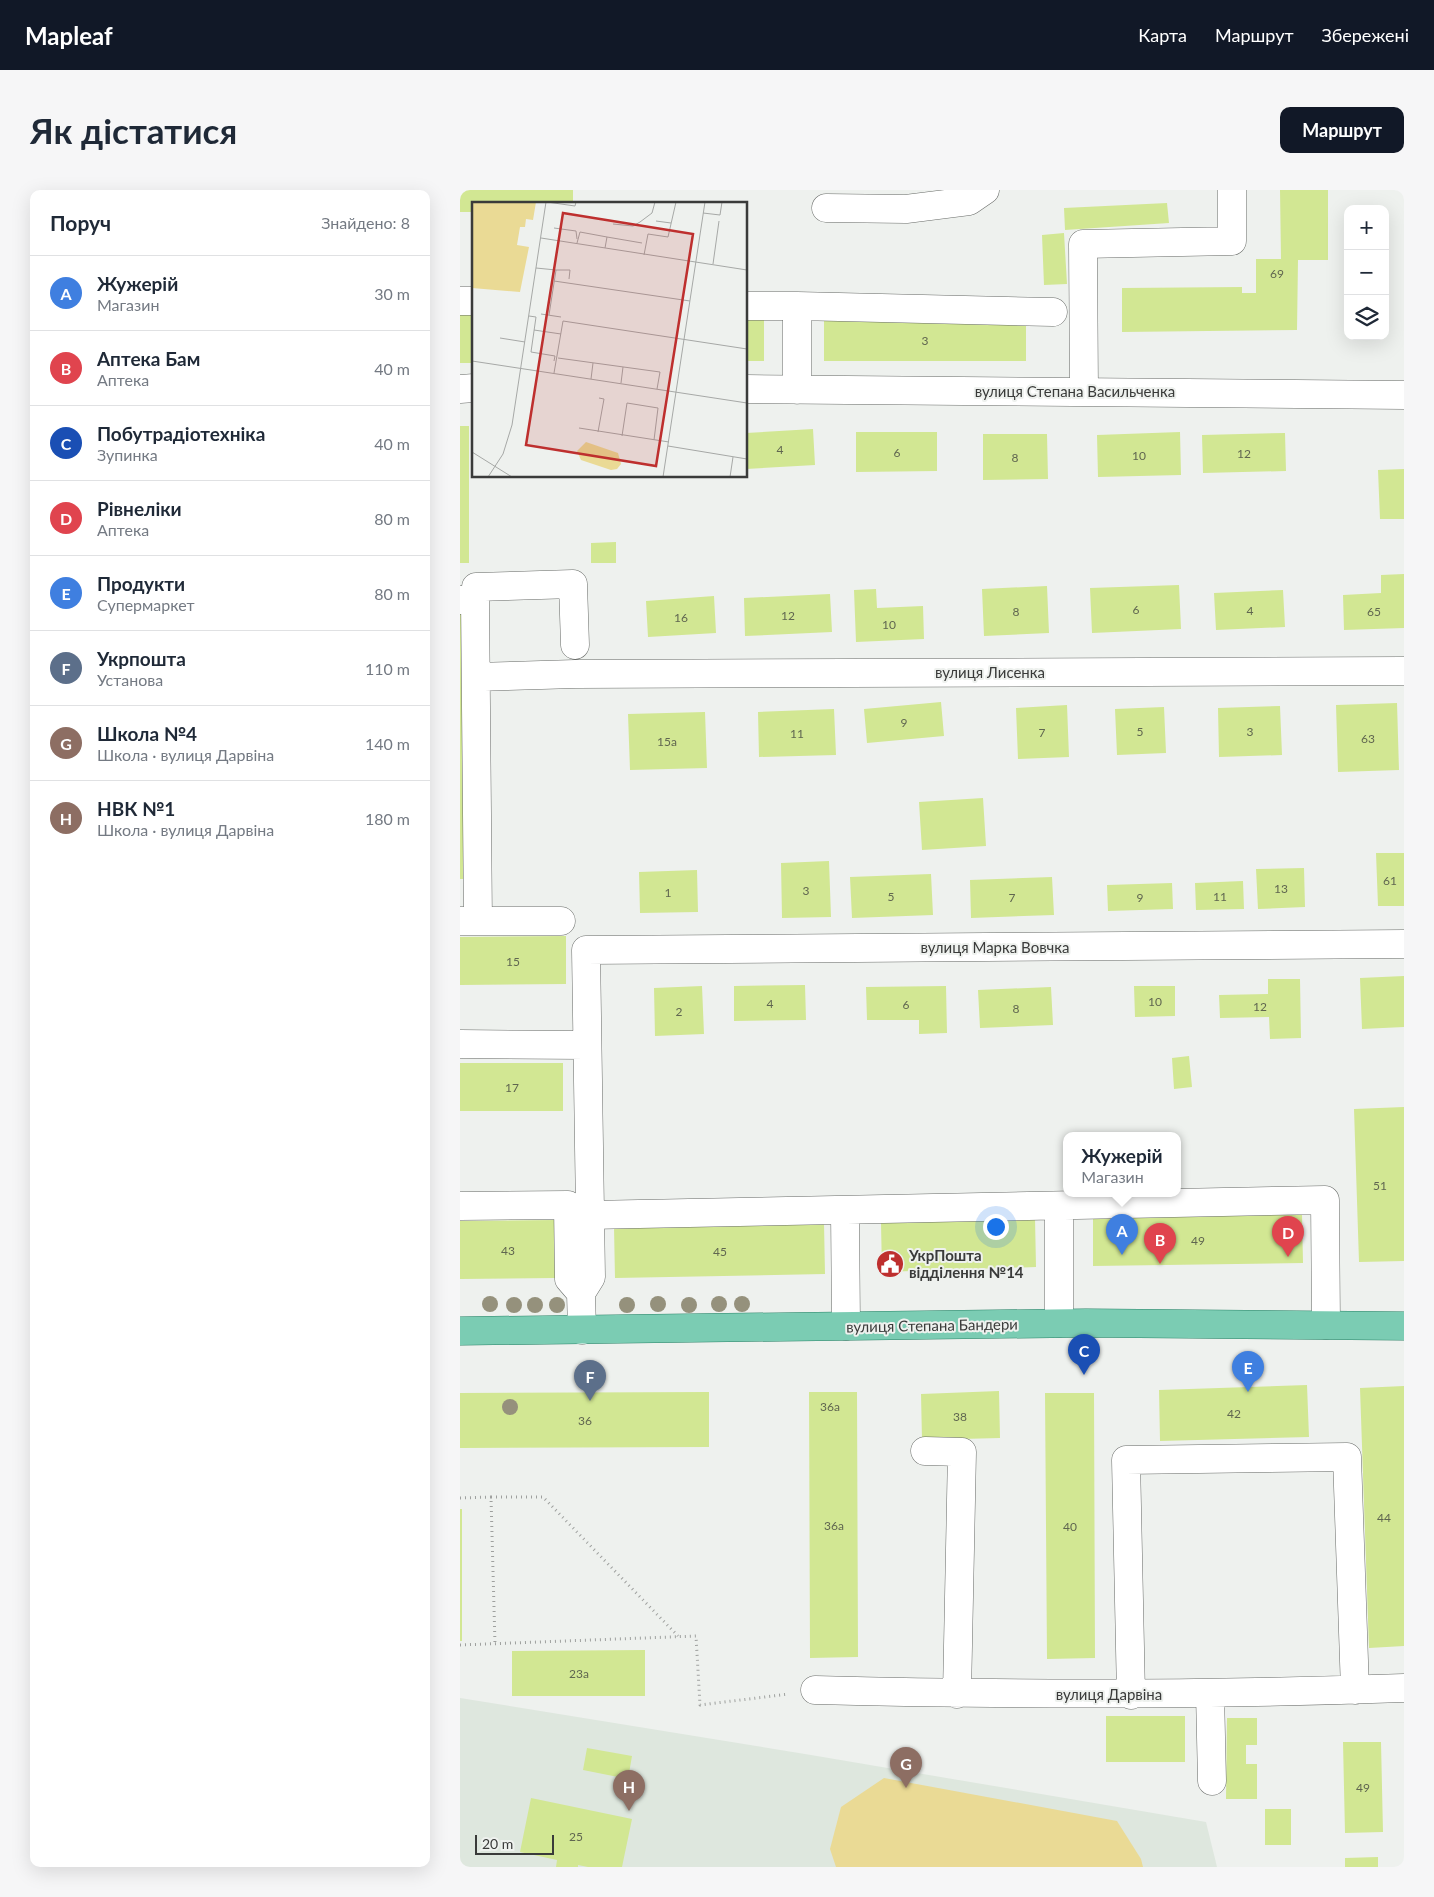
<!DOCTYPE html>
<html lang="uk">
<head>
<meta charset="utf-8">
<style>
	body { margin:0; font-family:Lato,sans-serif; background:#f6f6f7; color:#1f2937 }
	.controls { position:absolute; right:15px; top:15px; display:grid; overflow:hidden; border-radius:10px; box-shadow:0 5px 20px #0002 }
	.controls button { width:45px; height:45px; display:grid; place-items:center; padding:0; border:0; border-bottom:1px solid #e0e1e3; background:#fff; color:#1f2937; font:25px sans-serif }
	.scale { position:absolute; left:15px; bottom:12px; width:79px; box-sizing:border-box; padding-left:5px; border:2px solid #3a3b3a; border-top:0; font-size:14px; line-height:18px; white-space:nowrap; color:#3a3b3a; -webkit-text-stroke:4px #eef1ee; paint-order:stroke }
	.you { position:absolute; left:535px; top:1036px; width:18px; height:18px; margin:-12px; border:4px solid #fff; border-radius:50%; background:#1a73e8; box-shadow:0 0 0 8px #1a73e833 }
	.badge { display:grid; place-items:center; width:32px; height:32px; border-radius:50%; background:#111827; color:#fff; font-size:16px; font-weight:700 }
	.pin { position:absolute; translate:-50% -41px; filter:drop-shadow(0 1px 2px #0008) }
	.pin::after { content:''; position:absolute; top:26px; width:18px; height:15px; background:inherit; clip-path:polygon(0 0,100% 0,50% 100%) }
	.popup { position:absolute; left:603px; top:942px; width:118px; height:65px; box-sizing:border-box; display:grid; place-content:center; border-radius:10px; background:#fff; filter:drop-shadow(0 1px 4px #0005); font-size:16px; white-space:nowrap; color:#747a83 }
	.popup b { font-size:19px; color:#1f2937 }
	.popup::after { content:''; position:absolute; left:50%; top:100%; margin-left:-10px; border:10px solid transparent; border-top-color:#fff }
	.list { margin:0; padding:0; list-style:none }
	h2 { display:flex; justify-content:space-between; align-items:center; height:65px; margin:0; padding:0 20px; font-size:21px }
	h2 small { font-size:16px; font-weight:400; color:#747a83 }
	.list li { display:grid; grid-template-columns:32px 1fr auto; gap:15px; align-items:center; box-sizing:border-box; height:75px; padding:0 20px; border-top:1px solid #e0e1e3 }
	.list b { display:block; font-size:19px; white-space:nowrap }
	.list p { margin:0; font-size:16px; white-space:nowrap; color:#747a83 }
	.list em { font-size:16px; font-style:normal; color:#747a83 }
	.icon { flex:none; width:28px; height:28px; fill:none; stroke:currentColor; stroke-width:2; stroke-linecap:round; stroke-linejoin:round }
	.map { position:relative; flex:none; width:944px; height:1677px; overflow:hidden; border-radius:10px }
	header { display:flex; align-items:center; gap:30px; box-sizing:border-box; height:70px; padding:0 25px; background:#111827; color:#fff }
	header strong { font-size:24px }
	nav { display:flex; gap:28px; margin-inline-start:auto; font-size:18px }
	.intro { display:flex; align-items:center; justify-content:space-between; box-sizing:border-box; height:120px; padding:0 30px }
	h1 { margin:0; font-size:35px }
	.button { padding:12px 22px; border-radius:10px; background:#111827; color:#fff; font-size:18px; font-weight:700 }
	main { display:flex; gap:30px; padding:0 30px }
	aside { flex:1; background:#fff; border-radius:10px; box-shadow:0 5px 20px #0002 }
	.map>svg:first-child { display:block }
</style>
</head>
<body>
<header>
<strong>Mapleaf</strong>
<nav><a>Карта</a><a>Маршрут</a><a>Збережені</a></nav>
</header>
<div class="intro"><h1>Як дістатися</h1><a class="button">Маршрут</a></div>
<main>
<aside>
<h2>Поруч<small>Знайдено: 8</small></h2>
<ul class="list">
<li><span class="badge" style="background:#3f7fe0">A</span><div><b>Жужерій</b><p>Магазин</p></div><em>30 m</em></li>
<li><span class="badge" style="background:#e0444e">B</span><div><b>Аптека Бам</b><p>Аптека</p></div><em>40 m</em></li>
<li><span class="badge" style="background:#1a4fb4">C</span><div><b>Побутрадіотехніка</b><p>Зупинка</p></div><em>40 m</em></li>
<li><span class="badge" style="background:#e0444e">D</span><div><b>Рівнеліки</b><p>Аптека</p></div><em>80 m</em></li>
<li><span class="badge" style="background:#3f7fe0">E</span><div><b>Продукти</b><p>Супермаркет</p></div><em>80 m</em></li>
<li><span class="badge" style="background:#5c6f8a">F</span><div><b>Укрпошта</b><p>Установа</p></div><em>110 m</em></li>
<li><span class="badge" style="background:#8d6e63">G</span><div><b>Школа №4</b><p>Школа · вулиця Дарвіна</p></div><em>140 m</em></li>
<li><span class="badge" style="background:#8d6e63">H</span><div><b>НВК №1</b><p>Школа · вулиця Дарвіна</p></div><em>180 m</em></li>
</ul>
</aside>
<div class="map">
<svg width="944" height="1677" viewBox="0 0 944 1677">
	<rect width="100%" height="100%" fill="#eef1ee"/>
	<path fill="#dee7de" d="M0 1508 351 1565 746 1632 757 1677H0Z"/>
	<path fill="#eada95" d="M424 1588 657 1631 681 1669 683 1677H376L370 1659 381 1617Z"/>
	<path fill="#d2e793" d="M0 0H113V14H14V22H0Z
		M820 0H868V70H838L837 140 662 142V98L782 97V103H796V69H821Z
		M707 13 709 33 605 40 604 18Z
		M604 43 607 94 584 95 582 45Z
		M0 122H14V173H0Z
		M286 124H304V171H286Z
		M364 128H566V171H364Z
		M0 236H9V373H0Z
		M353 239 355 275 286 279V243Z
		M396 242H477V281L396 282Z
		M720 242 721 285 638 287 637 245Z
		M825 243 826 281 743 283 742 245Z
		M523 244H587L588 289 523 290Z
		M944 279V329H920L918 280Z
		M156 352V373H131V353Z
		M944 384V438L884 440 883 405 921 403V385Z
		M719 395 721 439 632 443 630 398Z
		M587 396 589 443 524 446 522 399Z
		M416 399 417 418 463 416 464 449 396 452 394 400Z
		M823 400 825 437 756 440 754 403Z
		M370 404 372 442 285 446 284 408Z
		M254 406 256 443 188 447 186 411Z
		M0 422H3L4 689H0Z
		M481 512 484 546 407 553 404 519Z
		M937 513 939 580 878 582 876 515Z
		M607 515 609 567 558 569 556 518Z
		M820 516 822 565 759 567 758 518Z
		M704 517 706 563 657 565 655 519Z
		M374 519 376 565 299 567 298 522Z
		M245 522 247 578 170 580 168 524Z
		M523 608 526 656 462 660 459 612Z
		M916 663H944V716H918Z
		M369 671 371 727 322 728 321 673Z
		M844 678 845 717 798 719 796 679Z
		M237 680 238 722 180 723 179 682Z
		M471 684 473 725 392 728 390 687Z
		M592 687 594 725 511 728 510 690Z
		M783 691 784 719 736 720 735 693Z
		M712 693 713 719 648 721 647 695Z
		M106 746V794L0 795V747Z
		M944 786V837L902 839 900 788Z
		M808 789H840L841 848 810 849 809 827 760 828 759 805 808 804Z
		M345 795 346 830 274 831V796Z
		M242 796 244 844 195 846 194 798Z
		M486 796 487 843 459 844V830H407L406 797Z
		M674 796H715V826L675 827Z
		M591 797 593 835 520 838 518 800Z
		M729 866 732 897 714 899 712 868Z
		M0 873H103V921H0Z
		M944 917V1071L899 1072 894 919Z
		M842 1024 843 1073 633 1076V1028Z
		M575 1028 576 1077 422 1082 421 1033Z
		M95 1030V1088L0 1089V1031Z
		M364 1033 365 1084 155 1088 154 1037Z
		M847 1195 849 1247 700 1251 699 1200Z
		M944 1196V1456L909 1458 900 1198Z
		M539 1201 540 1248 462 1250 461 1204Z
		M249 1202V1257L0 1258V1203Z
		M349 1202H397L398 1467 350 1468Z
		M585 1203H634L635 1468 587 1469Z
		M0 1319H2V1451H0Z
		M185 1460V1506H52V1461Z
		M646 1526H725V1572H646Z
		M767 1528H797V1555H786V1574H797V1609H766Z
		M883 1552H921L923 1642 885 1643Z
		M127 1558 172 1566 168 1589 123 1580Z
		M71 1608 172 1629 162 1677H128L118 1675V1677H96L97 1670 60 1662Z
		M805 1619H831V1655H805Z
		M918 1667V1677H885V1668Z"/>
	<g fill="none" stroke-linecap="round" stroke-linejoin="round">
		<defs>
			<path id="minor" d="M366 18 446 19 509 11 525 0
				M0 111H14
				M286 116H337
				M0 199 14 198
				M286 199 944 205
				M337 200V116L593 122
				M624 201 623 54 772 51V0
				M15 409 16 397 113 394 115 455
				M0 410 15 409 18 731
				M16 487 115 484 944 481
				M1 731H101
				M0 854 126 855
				M0 1016 108 1015 109 1089 121 1103
				M599 1017V1133
				M385 1021 386 1136
				M129 1025 865 1010 866 1135
				M122 1140 121 1103 131 1087 126 760 944 754
				M465 1261 502 1262 497 1504
				M355 1500C551 1505 748 1505 944 1498
				M750 1503 752 1591
				M671 1505 666 1270 887 1267 895 1500"/>
			<path id="major" d="M0 1141 626 1133 944 1136"/>
		</defs>
		<use href="#minor" stroke="#686b68" stroke-width="29"/>
		<use href="#major" stroke="#2b8368" stroke-width="29"/>
		<path stroke="#9ea09e" stroke-width="3" stroke-dasharray="1 4" stroke-linecap="butt" d="M31 1307H83L218 1446
			M0 1308 31 1307 35 1454
			M0 1455 236 1446 240 1515 329 1504"/>
		<use href="#minor" stroke="#fff" stroke-width="28"/>
		<use href="#major" stroke="#7bccb3" stroke-width="28"/>
	</g>
	<g fill="#95917c">
		<circle cx="30" cy="1114" r="8"/>
		<circle cx="198" cy="1114" r="8"/>
		<circle cx="259" cy="1114" r="8"/>
		<circle cx="282" cy="1114" r="8"/>
		<circle cx="54" cy="1115" r="8"/>
		<circle cx="75" cy="1115" r="8"/>
		<circle cx="97" cy="1115" r="8"/>
		<circle cx="167" cy="1115" r="8"/>
		<circle cx="229" cy="1115" r="8"/>
		<circle cx="50" cy="1217" r="8"/>
	</g>
	<defs>
		<symbol id="civic-disc" viewBox="-11 -11 22 22"><circle r="9.5" fill="#be2f2e" stroke="#eef1ee"/><path d="M-.6-6.5H3V-4.5H.6V-3L4-1V1h2V6H-6V1h2V-1L-.6-3ZM-1.2 2.5V6h2.4V2.5Z" fill="#fff"/></symbol>
	</defs>
	<g fill-rule="evenodd">
		<use href="#civic-disc" x="414" y="1058" width="32" height="32"/>
	</g>
	<g text-anchor="middle" dominant-baseline="central" stroke-width="4" stroke-linejoin="round" paint-order="stroke">
		<g font-size="12" fill="#606650">
			<text x="817" y="83">69</text>
			<text x="465" y="150">3</text>
			<text x="320" y="259">4</text>
			<text x="437" y="262">6</text>
			<text x="784" y="263">12</text>
			<text x="679" y="265">10</text>
			<text x="555" y="267">8</text>
			<text x="676" y="419">6</text>
			<text x="790" y="420">4</text>
			<text x="556" y="421">8</text>
			<text x="914" y="421">65</text>
			<text x="328" y="425">12</text>
			<text x="221" y="427">16</text>
			<text x="429" y="434">10</text>
			<text x="444" y="532">9</text>
			<text x="680" y="541">5</text>
			<text x="790" y="541">3</text>
			<text x="582" y="542">7</text>
			<text x="337" y="543">11</text>
			<text x="908" y="548">63</text>
			<text x="207" y="551">15а</text>
			<text x="930" y="690">61</text>
			<text x="821" y="698">13</text>
			<text x="346" y="700">3</text>
			<text x="208" y="702">1</text>
			<text x="431" y="706">5</text>
			<text x="760" y="706">11</text>
			<text x="552" y="707">7</text>
			<text x="680" y="707">9</text>
			<text x="53" y="771">15</text>
			<text x="695" y="811">10</text>
			<text x="310" y="813">4</text>
			<text x="446" y="814">6</text>
			<text x="800" y="816">12</text>
			<text x="556" y="818">8</text>
			<text x="219" y="821">2</text>
			<text x="52" y="897">17</text>
			<text x="920" y="995">51</text>
			<text x="738" y="1050">49</text>
			<text x="48" y="1060">43</text>
			<text x="260" y="1061">45</text>
			<text x="370" y="1216">36а</text>
			<text x="774" y="1223">42</text>
			<text x="500" y="1226">38</text>
			<text x="125" y="1230">36</text>
			<text x="924" y="1327">44</text>
			<text x="374" y="1335">36а</text>
			<text x="610" y="1336">40</text>
			<text x="119" y="1483">23а</text>
			<text x="903" y="1597">49</text>
			<text x="116" y="1646">25</text>
		</g>
		<g font-size="15" fill="#3a3b3a" stroke="#eef1ee">
			<text x="615" y="201">вулиця Степана Васильченка</text>
			<text x="530" y="482">вулиця Лисенка</text>
			<text x="535" y="757">вулиця Марка Вовчка</text>
			<text transform="translate(472 1135) rotate(-1)">вулиця Степана Бандери</text>
			<text x="649" y="1504">вулиця Дарвіна</text>
		</g>
		<g font-size="15" font-weight="bold" fill="#3a3b3a" stroke="#eef1ee" text-anchor="start">
			<text x="449" y="1065">УкрПошта<tspan x="449" dy="17">відділення №14</tspan></text>
		</g>
	</g>
	<g transform="translate(12 12)">
		<rect width="275" height="275" fill="#eef1ee"/>
		<path d="M0 0H64L61 18 54 17 53 25H48L45 43 57 45 48 90 0 86ZM114 240 146 251 149 262 145 267 139 268 109 258 105 249Z" fill="#eada95"/>
		<path fill="none" stroke="#a6a8a6" stroke-width="1" d="M75 0 103 4 104 0M231 11 248 13 250 0M184 19 199 21M141 22 161 24 168 20 180 11 183 0M82 26 104 29 105 37M69 36 275 68M105 41 108 30 135 35M133 46 135 35 170 41M172 53 176 32 196 35 204 0M241 62 247 19M64 66 84 68 77 113M84 68H98L97 77M82 79 218 99M69 112 89 115M57 114 64 115 59 150 83 154 82 159M62 128 89 132M28 136 53 140M86 156 188 170 185 187M0 159 275 201M82 171 91 119 275 147M119 177 121 161M149 181 151 165M107 226 197 240M126 230 132 197 127 196M150 234 155 201 186 206 182 238M196 244 275 257M0 250 40 275M16 275 31 252 40 223 74 0M191 275 233 0M258 275 261 255"/>
		<path fill="#be2f2e" fill-opacity="0.15" stroke="#be2f2e" stroke-width="2.5" d="M91 11 221 32 184 264 54 243Z"/>
		<rect width="275" height="275" fill="none" stroke="#3a3b3a" stroke-width="2.5"/>
	</g>
</svg>
<div class="controls">
<button>+</button>
<button>−</button>
<button><svg class="icon" aria-label="layers" viewBox="0 0 24 24"><path d="M12 4l9 5-9 5-9-5zM3 14l9 5 9-5"/></svg></button>
</div>
<div class="scale">20 m</div>
<div class="you"></div>
<div class="pin badge" style="left:662px;top:1065px;background:#3f7fe0">A</div>
<div class="popup"><b>Жужерій</b>Магазин</div>
<div class="pin badge" style="left:700px;top:1074px;background:#e0444e">B</div>
<div class="pin badge" style="left:624px;top:1185px;background:#1a4fb4">C</div>
<div class="pin badge" style="left:828px;top:1067px;background:#e0444e">D</div>
<div class="pin badge" style="left:788px;top:1202px;background:#3f7fe0">E</div>
<div class="pin badge" style="left:130px;top:1211px;background:#5c6f8a">F</div>
<div class="pin badge" style="left:446px;top:1598px;background:#8d6e63">G</div>
<div class="pin badge" style="left:169px;top:1621px;background:#8d6e63">H</div>
</div>
</main>
</body>
</html>
